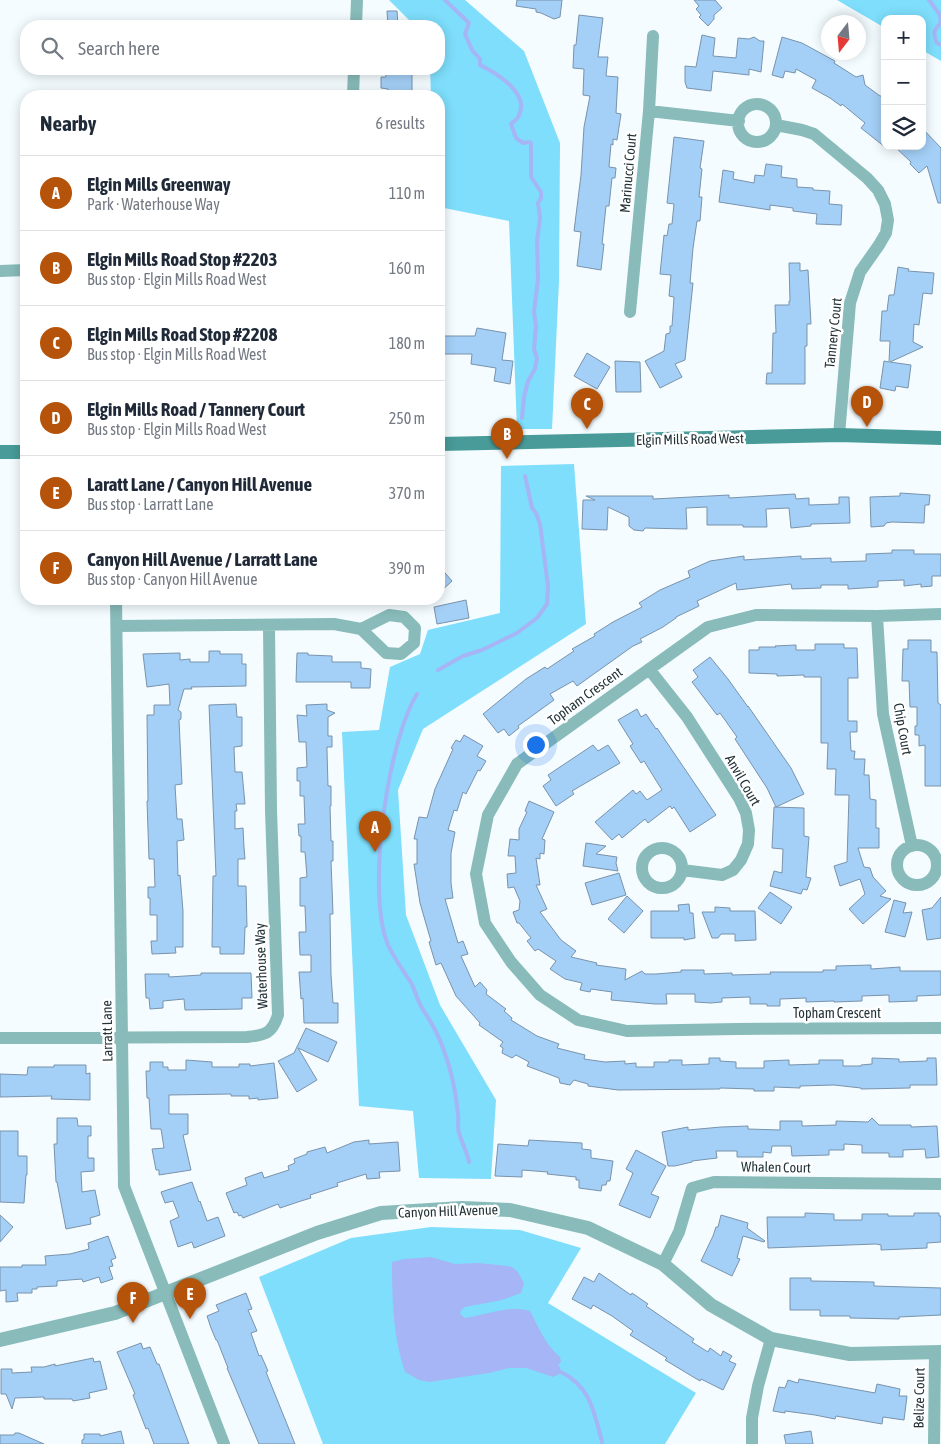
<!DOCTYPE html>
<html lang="en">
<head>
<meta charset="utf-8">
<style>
	body { margin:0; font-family:"Asap Condensed",sans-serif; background:#f6f6f7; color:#1f2937 }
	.controls { position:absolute; right:15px; top:15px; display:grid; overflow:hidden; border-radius:10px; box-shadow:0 2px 12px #0003 }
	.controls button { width:45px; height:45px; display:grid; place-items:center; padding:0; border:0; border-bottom:1px solid #e0e1e3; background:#fff; color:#1f2937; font:25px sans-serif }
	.compass { position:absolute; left:821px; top:15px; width:45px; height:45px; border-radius:50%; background:#fff; box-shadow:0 2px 12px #0003; rotate:196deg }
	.you { position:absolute; left:535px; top:744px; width:18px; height:18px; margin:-12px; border:4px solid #fff; border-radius:50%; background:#1a73e8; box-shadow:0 0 0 8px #1a73e833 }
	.badge { display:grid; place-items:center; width:32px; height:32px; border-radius:50%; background:#b45309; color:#fff; font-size:16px; font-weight:700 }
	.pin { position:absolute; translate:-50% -41px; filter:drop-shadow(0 1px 2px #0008) }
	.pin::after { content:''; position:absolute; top:26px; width:18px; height:15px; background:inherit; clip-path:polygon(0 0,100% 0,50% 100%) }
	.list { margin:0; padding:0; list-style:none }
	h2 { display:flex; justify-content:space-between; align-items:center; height:65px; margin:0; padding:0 20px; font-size:21px }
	h2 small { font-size:16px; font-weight:400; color:#747a83 }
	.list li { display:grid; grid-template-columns:32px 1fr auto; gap:15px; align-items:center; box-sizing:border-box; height:75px; padding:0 20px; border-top:1px solid #e0e1e3 }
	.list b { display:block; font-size:19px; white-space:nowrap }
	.list p { margin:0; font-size:16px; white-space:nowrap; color:#747a83 }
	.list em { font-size:16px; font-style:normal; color:#747a83 }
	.icon { flex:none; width:28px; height:28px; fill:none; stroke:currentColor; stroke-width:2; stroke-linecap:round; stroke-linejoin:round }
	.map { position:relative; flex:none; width:941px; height:1444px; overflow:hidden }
	.search { position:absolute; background:#fff; box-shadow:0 2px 12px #0003; left:20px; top:20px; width:425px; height:55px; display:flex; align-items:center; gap:12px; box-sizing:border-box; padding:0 18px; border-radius:20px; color:#747a83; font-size:19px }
	.panel { position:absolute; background:#fff; box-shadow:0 2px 12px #0003; left:20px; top:90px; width:425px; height:515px; border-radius:20px }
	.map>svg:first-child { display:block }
</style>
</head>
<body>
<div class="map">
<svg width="941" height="1444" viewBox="0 0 941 1444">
	<rect width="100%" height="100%" fill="#f4fcff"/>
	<path fill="#7edefb" d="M389 0H465L524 51 560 143 559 281 552 429H517L509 221 439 207V96H431L430 69H439V26H415Z
		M837 0H941V61L922 50V19H885V28Z
		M574 464 586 624 423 729 398 790 406 915 440 1005 496 1100 491 1179 419 1178 413 1111 359 1106 342 732 379 730 390 667 420 654 428 630 500 613 501 466Z
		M431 1227 520 1230 581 1248 548 1303 696 1393 665 1444H323L259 1277 351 1238Z"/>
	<path fill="#a5b5f6" d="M431 1257 455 1264 478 1263 507 1266 512 1267 518 1272 524 1283 521 1293 502 1300 465 1307 461 1310 460 1314 465 1318C487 1315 507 1305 530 1311 538 1326 546 1346 560 1357L561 1362 558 1365 560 1367 561 1373 553 1377 526 1368H509L489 1373 429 1382 419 1380 405 1372C393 1337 392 1299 392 1262L404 1259Z"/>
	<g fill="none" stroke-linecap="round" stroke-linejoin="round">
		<path stroke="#a5b5f6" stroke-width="4" d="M445 0 469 23 465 34 472 50 480 59V65C496 73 530 93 519 115 518 119 513 122 511 124L516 138 523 143 529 142 531 143V177L541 192V198L538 203 540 218 537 241 538 279 534 312 536 326 534 349 537 358 535 369 528 381 524 397 522 418
			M929 0 940 15 941 23C933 31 933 33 937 43L941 45
			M438 670 463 656 482 650 517 633 537 618 547 604 548 586 540 524 536 513 532 508 525 476
			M417 694C387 743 366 893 388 945 394 958 402 969 410 981 415 989 417 1000 422 1008 430 1020 438 1034 443 1048 451 1069 456 1092 458 1114 459 1121 457 1127 459 1133 462 1143 467 1152 469 1162
			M561 1372C591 1387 594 1412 602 1442"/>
	</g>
	<path fill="#a4cff6" stroke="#7993ac" d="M517 0H562L560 17 554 19 541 13 536 12V9L516 6Z
		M694 0H715L722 8 714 15V19L708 26 699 17 701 15 696 9 699 6Z
		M387 11H397L398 26H388Z
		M579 15 603 18 598 57H608L606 76 618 77 616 113 621 114 617 140 613 139V145L611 144 609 167 616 168 615 178H612L609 206H606L602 244H604L601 270 577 266 581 232 574 231 581 175 584 127 590 96 583 95 584 69 573 68 574 45H576Z
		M702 35 715 38 713 56 736 58 738 38 749 39 754 37 760 41H764L761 72 749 69V75L713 71 711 91 687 88 685 82V66L696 67Z
		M782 37 802 43 835 61 834 63 856 77 863 75 865 85 880 96H885V147L861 128 865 123 842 104 841 106 830 98 812 88 816 80 796 69 795 73 785 71 783 78 772 75Z
		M386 69H412V96H388V89L381 88V77H386Z
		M922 128 941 148V203H938L927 166 919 173 910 164 911 162 894 146H922Z
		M674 137 704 141 700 168 702 169 699 197H702L700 221H697L693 248 690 283H693L685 360 675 364 682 377 660 388 645 361 664 351 666 334 670 333V326H672L674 297 669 296 671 275 660 274 664 235 667 236 669 224H672L674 204 667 203Z
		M766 164 782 166 781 177 797 179V187L813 188V190L830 191 829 204 842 205 841 225 816 224 817 214 793 211V208L770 205V210L719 202 723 170 734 172 733 179 754 183 755 175 764 176Z
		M789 263H800V271L808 270 811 324H807V346H805V384H766L767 373H772L773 333H776L775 305H789V301H790Z
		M898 267 909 269 908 271 934 273 932 294 923 293 919 325 914 324 913 342 923 347 890 362 911 365 908 388 896 386 895 391 880 388 884 361 889 362 890 341H880L882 311H887L889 295H894Z
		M477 328 506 333 502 360 513 361 510 384 494 381 496 368 471 364 472 354H439V336H475Z
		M587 353 610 367 597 389 574 376Z
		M615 361 640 362 641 392H616Z
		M900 493 930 495 929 505H925L924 523 892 522 886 523 884 526 871 527 870 497 900 496Z
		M795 494 796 499 809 498V505L839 504V497H849L850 523 811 524V526L791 528 789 508 766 509 767 527H743V525H707V507L686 508 687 529 645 528 643 531 634 530 629 526V517L608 507 607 530 582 529 583 500H595L586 496H653V499L729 495V498Z
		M892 550H914V554H941V576H932V586L921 587V584L904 586V580L878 581V587L848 589V585H821V588L792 589 791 584 737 590 736 583 697 601 699 606 676 617V618L663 627 640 639 642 642 633 646 577 686 573 681 550 694 554 700 518 726 519 728 509 736 504 729 498 733 483 714 526 679 545 667 547 669 574 651 572 649 595 636 594 634 613 622 642 607 639 603 660 590 690 577 688 571 710 561 744 556V560L801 556V559L831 558V562L866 561V554L892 553Z
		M439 566 452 581 439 593Z
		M466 600 469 618 437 624 434 607Z
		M908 640H931V652H937L938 703 941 705V786H925V745L919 746V735H915V726H917V707H910L909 681H902L903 649H908Z
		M815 644H844V648H857L858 678H848V721H857V732H850L851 751H855L854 759H865L864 775H869L870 799 876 800V828H879V848H858L864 867 870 868 873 877 886 891 880 896 891 899 863 924 849 909 865 894 860 879 840 886 834 866 847 862 849 795H835L836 769H827L828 743H821V677H804V675L777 676V674L749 673V650H759V647H776L775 646 796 645V650H815Z
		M209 651H220V654H242V664H246V686L191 687 192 689H184L178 710 181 712V719L179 720 182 784 175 785 177 819H182L184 840 177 841 178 876 180 875 183 911V947H175L176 953 152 954 151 941H157V915H150V898H148V887H155L154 859H149L147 801H148L147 715H154V705H170L169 684 147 687 143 654 180 653V660L190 659V662H209Z
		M297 653H308V655L332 656V662H361V668L371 669 370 688H351V682H296Z
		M710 657 728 679 748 707V706L791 768 804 794 776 807 767 788 735 739 737 737 720 713 717 715 692 682 698 677 693 670Z
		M236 704 237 717H242V746L234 747 235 772H242L245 804H236L237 811H235V829L243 828 244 847 245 859H238V886H246L247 927H245L244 954H220V947H212L213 876H216L209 705Z
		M327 704V710L335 713 328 717V736H332V747H327V750L328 786H331V806H330L331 841H333V861H331L333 914H330L331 975 333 1003H338V1023H304L303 998 301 999 299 972H311V955H300L299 932H306L305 906H300V878L307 877 305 852H301V836H299L298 824H305L304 796H300V781H297V768L307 767 306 742H299L297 715 307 716 306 705Z
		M637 709 641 717 646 714 656 729 657 728 716 815 690 832 674 807 672 809 670 806 648 823 645 819 622 838 619 834 612 840 595 822 633 790 636 794 640 791 647 800 662 790 644 761 641 763 630 746 633 744 618 720Z
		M464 735 483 746 477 756 486 761 480 771 478 770 466 794 463 792 457 811 454 810 448 830 455 832 451 853V883L453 898 445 899 458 943 463 941 468 954 461 956 475 987 480 982 487 990 486 994 506 1009 504 1011 512 1018 511 1020 537 1036 559 1044 557 1048 585 1055 584 1059 605 1062 625 1061V1064L636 1063V1067H654V1062H669V1060H682V1065L709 1064V1058H720V1061L736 1062V1068H764V1061L789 1060V1065L819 1064V1060H843V1066H861V1065L872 1064V1058L899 1059V1062L927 1061V1058H936L937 1085H910V1088L861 1089V1088L834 1085 800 1086V1088L774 1087V1091H754V1089L720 1088V1089L618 1090 588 1086V1084L574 1080 570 1085 560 1083 559 1078 527 1066 529 1062 516 1055 512 1058 502 1053 503 1048 500 1046 503 1042 479 1025 480 1023 456 996 441 963 436 965 429 942 431 941 420 903 414 864H417V839H414L419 817 427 818 435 789 453 749 451 748 456 740 460 742Z
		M593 745 598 751 608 745 620 763 572 791 574 794 556 806 543 786 551 780 548 775Z
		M529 801 554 812 542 839 545 840 544 854 540 853V859L536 858 540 885H536L547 909 540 912 561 940 576 951 571 957 597 963 596 965 626 969 625 980 642 971 645 974H656L681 972V970H704V974L732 973V975L771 974 770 972H823V970H836V966L871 965V969L900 967V971H941V995L917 996V1001L889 1002V995L862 996V1001L834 1002V1001L806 1002V998L780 999V1006H767V1004H750V997L722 998V1002L711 1003 695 1002V994H666L667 1004H655L611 1000 612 992 591 989 590 992 580 990 582 983 565 979 550 969 556 961 538 949 535 951 527 941 531 938 519 923H517L513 912 519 910 520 901 514 887 508 888 507 874 516 873 515 856H508L510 839 519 840V829L527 812 525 811Z
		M774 807 804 808V836L809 837 806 877 811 878 807 890 803 889 801 894 770 886 774 871 782 873 783 849 772 848Z
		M586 843 606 846 596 854 617 857 616 863 618 871 583 866Z
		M619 873 626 895 592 905 585 883Z
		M770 892 792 907 781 924 758 908Z
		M627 896 643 911 624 933 608 919Z
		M941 897V938L927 940 922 910 932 908Z
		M894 900 906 903 903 913 912 912 905 937 885 932Z
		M689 904 690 913H693L695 938 684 940V938H651V911H679L678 905Z
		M715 907 730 908V911H755L756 940 735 941V934H721L718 938H712L702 912H715Z
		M201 973H251L252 998H242V1009L185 1010 184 999 163 1001V1008L150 1009 149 998H146L145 974H169V977L201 975Z
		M306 1028 337 1042 328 1062 298 1048 317 1080 297 1092 278 1061 294 1053Z
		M186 1060 212 1062V1067H239V1064H250V1066L274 1063 278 1098 258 1100V1098L249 1099V1096H231V1094L169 1095V1114H188V1134L183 1135 191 1170 159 1175V1170H156L152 1149 164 1148 161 1129H151L149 1098H147L146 1071H150V1062H163V1067H168V1070H186Z
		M54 1065H86V1074L90 1073V1100L51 1099 52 1096 0 1097V1074L27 1075 28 1067H54Z
		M57 1118H77L78 1126H91V1136H88V1158H94V1171L81 1172 82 1192 95 1190 100 1215 90 1218 91 1224 66 1229 57 1182H56L54 1144H57Z
		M872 1118 879 1125H911V1127L937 1126 939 1157 926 1158 925 1149 903 1150V1157H889V1153H862V1145L844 1144V1150H829V1155L792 1156 791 1146H772L771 1153 763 1152V1157H737V1151H716L717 1158 692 1161V1162L675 1166H668L662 1132 688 1127V1130L721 1127 748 1126V1129L780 1130V1121H802V1126L836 1125V1121L868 1122Z
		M0 1131H18V1156H27V1175H26L24 1203 0 1202Z
		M369 1140V1144L398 1142 400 1171 379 1172 380 1178 367 1179 366 1174 337 1183 338 1186 310 1195 311 1198 301 1201 280 1208 278 1204 243 1218 241 1215 239 1216 237 1212 234 1213 226 1193 247 1185 245 1178 262 1172 264 1178 289 1170 288 1166 295 1163 294 1159 307 1154V1152L325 1147 327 1153 354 1142Z
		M529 1140 582 1143V1149L591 1150V1158L613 1161 610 1181H607L606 1185H602L601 1191 579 1188V1180H576V1177L547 1174 548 1172 522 1170V1177L495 1176 498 1144 528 1146Z
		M636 1150 666 1166 651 1194 659 1197 650 1218 619 1205 633 1173 626 1169Z
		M192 1182 199 1202 200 1201 207 1221 218 1217 225 1236 194 1248 192 1242 178 1247 170 1221 179 1217 173 1201 165 1203 161 1192Z
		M805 1213 834 1214V1220H862V1214H888V1216H914V1213H939V1216H941V1242L927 1243V1248L881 1250V1245L876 1244 768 1248 767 1217H805Z
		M0 1215 13 1227 0 1242Z
		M721 1215 748 1223 747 1228 765 1241 764 1242 743 1236 737 1258 740 1259 732 1276 701 1261 713 1236 716 1227H718Z
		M108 1236 116 1258 111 1260 113 1266 109 1267 113 1279 101 1283 99 1277 83 1282 82 1279 57 1281V1286L37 1287V1289H32V1293H17L18 1301 6 1302V1290L0 1291V1267H22V1265H46L45 1256 70 1254 89 1249 88 1243Z
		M599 1273 631 1295 632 1293 648 1304 646 1306 694 1339 692 1342 708 1352 710 1348 721 1356 723 1351 732 1356 729 1361 736 1364 723 1390 701 1379 700 1381 665 1360 667 1358 630 1335 633 1331 612 1316 593 1305 591 1309 572 1299 584 1277 594 1282Z
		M790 1278H811V1281L874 1282V1286L941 1288V1315L899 1317V1319L850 1318V1316H820V1310H790Z
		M246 1293 252 1309 248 1310 257 1331 251 1333 259 1356 261 1355 268 1371 266 1372 295 1444H259L227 1368H228L217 1340H216L211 1328 207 1316 219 1311 216 1305Z
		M141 1343 143 1349 150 1347 157 1364H159L189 1444H154L148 1428 146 1429 133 1395 135 1394 117 1352Z
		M93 1358 94 1362 100 1361 107 1389 89 1393 90 1398 73 1401 72 1399H44V1397L15 1398 12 1409 6 1394H1V1369H12V1373L32 1372 31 1367H44L55 1364V1366Z
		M799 1379 875 1393 877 1384 900 1389 899 1396H907L904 1420 883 1417 882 1424 836 1416 835 1419 815 1415 785 1411V1413L773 1411 779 1387 785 1388 788 1380 798 1383Z
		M121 1431 124 1444H82V1440L84 1439V1434H100V1436Z
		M811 1431 813 1444H786L784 1435Z
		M15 1433H19L44 1444H0V1435H14Z"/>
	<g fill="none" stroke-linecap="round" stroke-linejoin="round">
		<path stroke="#88bbb9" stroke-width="12" d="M356 26 357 0
			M353 96 354 69
			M738 123a19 19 0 1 1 38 0a19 19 0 1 1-38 0Z
			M649 111 739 121
			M776 125 802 130 814 134 867 178 878 190 885 204 888 220 886 233 879 245 860 272 850 303 839 435
			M0 271 26 270
			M630 312 649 111 653 36
			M116 599 124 1186 224 1444
			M941 614 877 616 756 615 708 627 517 764 488 815 476 874 485 923 511 962 540 995 578 1020 627 1031 736 1029 941 1028
			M877 616 883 714 912 846
			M117 626 334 624 361 629 386 653 401 654 414 643 415 628 404 617 389 615 361 629
			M649 669 687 717 739 798 746 813 749 830 748 844 741 860 733 870 722 875 682 870
			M897 865a20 20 0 1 1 40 0a20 20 0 1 1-40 0Z
			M642 868a20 20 0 1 1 40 0a20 20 0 1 1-40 0Z
			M0 1038 247 1037C265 1035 272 1034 278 1015L271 810 269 626
			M663 1264 679 1232 692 1188 714 1182 941 1184
			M752 1444V1418L758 1386 771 1339
			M934 1444 935 1352"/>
		<path stroke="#88bbb9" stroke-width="14" d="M0 1340 115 1313 317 1233 381 1213 462 1208 510 1210 588 1228 663 1264 711 1305 771 1339 850 1354 941 1352"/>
		<path stroke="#489b98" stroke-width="14" d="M439 444 839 435 941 438
			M0 452H26"/>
	</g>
	<g text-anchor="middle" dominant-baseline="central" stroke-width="5" stroke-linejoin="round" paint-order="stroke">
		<g font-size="14" fill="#233338" stroke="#fff">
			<text transform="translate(628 173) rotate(-85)">Marinucci Court</text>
			<text transform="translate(833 333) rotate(-84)">Tannery Court</text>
			<text transform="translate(690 439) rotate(-1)">Elgin Mills Road West</text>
			<text transform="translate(585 696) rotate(-36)">Topham Crescent</text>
			<text transform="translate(903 729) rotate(80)">Chip Court</text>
			<text transform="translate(743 780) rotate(60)">Anvil Court</text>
			<text transform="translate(261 966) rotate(-92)">Waterhouse Way</text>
			<text x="837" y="1013">Topham Crescent</text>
			<text transform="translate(107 1031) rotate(-91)">Larratt Lane</text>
			<text transform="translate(776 1167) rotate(1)">Whalen Court</text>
			<text transform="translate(448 1211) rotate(-2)">Canyon Hill Avenue</text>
			<text transform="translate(919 1398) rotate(-89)">Belize Court</text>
		</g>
	</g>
</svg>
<div class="controls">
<button>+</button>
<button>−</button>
<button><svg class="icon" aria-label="layers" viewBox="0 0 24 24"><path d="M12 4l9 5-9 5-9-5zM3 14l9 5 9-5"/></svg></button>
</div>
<svg class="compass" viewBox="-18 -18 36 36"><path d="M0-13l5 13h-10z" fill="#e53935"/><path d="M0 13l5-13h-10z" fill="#747a83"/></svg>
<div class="you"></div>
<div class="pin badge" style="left:375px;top:852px">A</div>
<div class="pin badge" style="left:507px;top:459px">B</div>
<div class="pin badge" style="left:587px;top:429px">C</div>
<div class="pin badge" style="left:867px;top:427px">D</div>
<div class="pin badge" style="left:190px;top:1319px">E</div>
<div class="pin badge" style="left:133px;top:1323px">F</div>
<div class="search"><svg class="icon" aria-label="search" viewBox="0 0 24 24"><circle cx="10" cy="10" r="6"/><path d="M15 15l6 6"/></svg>Search here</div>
<section class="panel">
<h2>Nearby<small>6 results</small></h2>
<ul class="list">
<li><span class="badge">A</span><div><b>Elgin Mills Greenway</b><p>Park · Waterhouse Way</p></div><em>110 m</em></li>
<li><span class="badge">B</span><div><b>Elgin Mills Road Stop #2203</b><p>Bus stop · Elgin Mills Road West</p></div><em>160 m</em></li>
<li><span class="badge">C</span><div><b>Elgin Mills Road Stop #2208</b><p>Bus stop · Elgin Mills Road West</p></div><em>180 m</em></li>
<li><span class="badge">D</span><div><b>Elgin Mills Road / Tannery Court</b><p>Bus stop · Elgin Mills Road West</p></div><em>250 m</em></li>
<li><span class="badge">E</span><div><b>Laratt Lane / Canyon Hill Avenue</b><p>Bus stop · Larratt Lane</p></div><em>370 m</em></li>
<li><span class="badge">F</span><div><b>Canyon Hill Avenue / Larratt Lane</b><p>Bus stop · Canyon Hill Avenue</p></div><em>390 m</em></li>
</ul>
</section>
</div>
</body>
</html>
